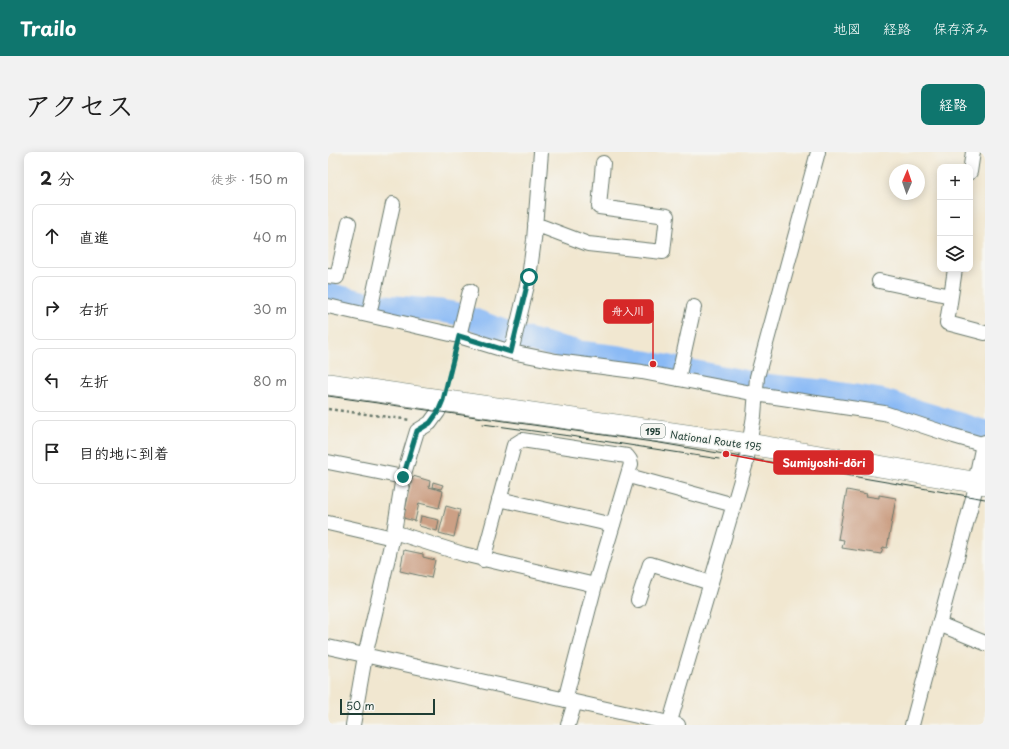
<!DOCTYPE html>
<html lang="ja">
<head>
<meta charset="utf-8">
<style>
	body { margin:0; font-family:"Playpen Sans","Klee One",sans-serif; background:#f2f2f2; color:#222 }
	.controls { position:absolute; right:12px; top:12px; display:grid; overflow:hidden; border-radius:8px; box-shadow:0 2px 10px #0003 }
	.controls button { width:36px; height:36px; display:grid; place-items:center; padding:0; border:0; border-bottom:1px solid #e0e0e0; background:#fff; color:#222; font:20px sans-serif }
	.compass { position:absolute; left:561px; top:12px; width:36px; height:36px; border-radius:50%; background:#fff; box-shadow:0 2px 10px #0003; rotate:2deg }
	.scale { position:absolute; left:12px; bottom:10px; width:95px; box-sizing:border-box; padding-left:4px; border:2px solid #1f3d34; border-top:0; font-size:11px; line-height:14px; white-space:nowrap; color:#1f3d34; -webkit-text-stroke:3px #f6f6f2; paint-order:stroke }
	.stop { position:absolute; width:12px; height:12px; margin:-9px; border:3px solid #0f766e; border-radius:50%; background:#fff }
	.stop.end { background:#0f766e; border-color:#fff; box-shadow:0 1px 4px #0008 }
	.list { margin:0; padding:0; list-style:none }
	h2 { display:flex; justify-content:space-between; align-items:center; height:52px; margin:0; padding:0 16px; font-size:17px }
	h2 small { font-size:13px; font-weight:400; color:#767676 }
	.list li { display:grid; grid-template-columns:26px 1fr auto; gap:12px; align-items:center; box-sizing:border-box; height:64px; margin:0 8px 8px; padding:0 8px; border:1px solid #e0e0e0; border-radius:8px }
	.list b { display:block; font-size:15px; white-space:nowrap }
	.list em { font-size:13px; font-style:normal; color:#767676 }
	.icon { flex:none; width:22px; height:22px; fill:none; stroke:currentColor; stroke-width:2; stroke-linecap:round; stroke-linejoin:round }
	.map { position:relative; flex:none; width:657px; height:573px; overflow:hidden; border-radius:8px }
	header { display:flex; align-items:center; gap:24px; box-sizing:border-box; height:56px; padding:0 20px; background:#0f766e; color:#fff }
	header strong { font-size:19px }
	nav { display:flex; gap:22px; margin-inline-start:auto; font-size:14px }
	.intro { display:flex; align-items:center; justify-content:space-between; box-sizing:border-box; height:96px; padding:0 24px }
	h1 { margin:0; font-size:28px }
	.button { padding:10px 18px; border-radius:8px; background:#0f766e; color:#fff; font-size:14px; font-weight:700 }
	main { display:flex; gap:24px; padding:0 24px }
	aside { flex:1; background:#fff; border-radius:8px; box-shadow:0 2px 10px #0003 }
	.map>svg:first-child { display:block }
</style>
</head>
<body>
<header>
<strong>Trailo</strong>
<nav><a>地図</a><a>経路</a><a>保存済み</a></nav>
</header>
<div class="intro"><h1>アクセス</h1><a class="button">経路</a></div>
<main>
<aside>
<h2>2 分<small>徒歩 · 150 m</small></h2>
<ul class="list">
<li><svg class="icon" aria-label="ahead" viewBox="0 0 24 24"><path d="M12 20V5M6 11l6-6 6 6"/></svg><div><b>直進</b></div><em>40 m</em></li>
<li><svg class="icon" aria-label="right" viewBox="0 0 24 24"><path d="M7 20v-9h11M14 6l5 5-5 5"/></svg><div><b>右折</b></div><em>30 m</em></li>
<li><svg class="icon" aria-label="left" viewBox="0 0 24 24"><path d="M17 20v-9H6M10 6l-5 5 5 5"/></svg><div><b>左折</b></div><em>80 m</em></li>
<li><svg class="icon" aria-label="arrive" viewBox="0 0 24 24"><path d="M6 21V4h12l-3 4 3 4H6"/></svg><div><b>目的地に到着</b></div></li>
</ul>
</aside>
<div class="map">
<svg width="657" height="573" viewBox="0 0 657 573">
	<rect width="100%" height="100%" fill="#f6f6f2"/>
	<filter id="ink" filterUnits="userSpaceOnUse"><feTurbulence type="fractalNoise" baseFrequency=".025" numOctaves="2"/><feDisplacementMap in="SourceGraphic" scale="8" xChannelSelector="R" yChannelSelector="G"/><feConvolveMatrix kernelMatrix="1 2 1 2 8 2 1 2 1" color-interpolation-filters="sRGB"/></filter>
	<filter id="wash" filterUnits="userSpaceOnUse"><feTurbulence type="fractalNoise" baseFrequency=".012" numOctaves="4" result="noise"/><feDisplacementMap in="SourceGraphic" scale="16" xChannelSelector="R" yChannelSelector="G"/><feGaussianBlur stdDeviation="0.9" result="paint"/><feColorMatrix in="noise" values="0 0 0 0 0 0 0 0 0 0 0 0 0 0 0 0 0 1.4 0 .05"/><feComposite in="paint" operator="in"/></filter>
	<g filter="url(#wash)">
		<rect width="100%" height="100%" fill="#f1e7d0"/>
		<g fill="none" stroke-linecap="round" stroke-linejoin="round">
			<path stroke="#8abaf5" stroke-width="23" d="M0 142 46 153 113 159 130 162 194 186 251 200 292 205 435 233 503 240 553 248 657 280"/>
		</g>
		<g id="blocks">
			<path fill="#cca085" d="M85 324 102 329 101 335 115 339 111 356 91 351 87 369 75 366Z
				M105 330 115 333 113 337 104 335Z
				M519 338 539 342 538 344 551 346V343L568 346 559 396 555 395 553 402 514 396 516 388 510 387Z
				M118 354 132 358 126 385 111 381Z
				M93 364 111 368 109 379 91 374Z
				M76 398 95 402V405L107 408 103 426 72 419Z"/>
		</g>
	</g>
	<g filter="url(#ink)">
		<use href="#blocks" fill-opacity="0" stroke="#68786b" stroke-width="1"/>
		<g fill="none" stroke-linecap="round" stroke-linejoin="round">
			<defs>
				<path id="minor" d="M642 20 645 0
					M207 72 260 92 335 100 339 64 271 55 275 11
					M627 117 619 171 657 181
					M0 124 9 125 21 71
					M551 129 623 144
					M0 154 131 184 183 200 228 209 314 220 434 243 556 261 626 284 657 293
					M41 163 65 52
					M131 184 142 139
					M183 200 201 125 206 88 213 0
					M350 227 366 155
					M115 249 110 260 102 271 89 279 75 325 66 380 135 402 267 433
					M0 310 75 325
					M308 326 406 353
					M171 347 285 373
					M0 371 65 386
					M155 408 186 293 194 288 299 304 302 308 303 312 267 433 237 548
					M310 448 322 412 383 431
					M611 472 657 491
					M0 495 350 573
					M25 573 37 504 66 380
					M240 573 247 550
					M341 573 418 311 426 264 429 225 490 0
					M584 573 649 331"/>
				<path id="major" d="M649 331 657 292"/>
				<path id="highway" d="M0 232 421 292 657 332"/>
			</defs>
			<use href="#minor" stroke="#68786b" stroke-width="16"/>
			<use href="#major" stroke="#68786b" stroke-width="20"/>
			<use href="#highway" stroke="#68786b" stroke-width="22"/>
			<path stroke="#68786b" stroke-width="2.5" stroke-dasharray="3 3" stroke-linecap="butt" d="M119 232 128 196
				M0 257 83 268"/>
			<use href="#minor" stroke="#fff" stroke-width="14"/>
			<use href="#major" stroke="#fff" stroke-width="18"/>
			<use href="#highway" stroke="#fff" stroke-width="21"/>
			<path stroke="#1f3d34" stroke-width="1" d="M0 244 332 291 657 347
				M155 272 256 286 391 307"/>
		</g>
	</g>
	<g fill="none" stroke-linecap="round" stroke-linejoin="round" filter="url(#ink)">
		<path stroke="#0f766e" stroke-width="5" d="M75 325 89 279 102 271 110 260 115 248 131 184 183 200 201 125"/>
	</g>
	<g text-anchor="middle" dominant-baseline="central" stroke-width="3" stroke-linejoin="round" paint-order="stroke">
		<rect fill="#f6f6f2" stroke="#60746d" stroke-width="1" x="313" y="272" width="24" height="14" rx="3"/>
		<g font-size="9" font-weight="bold" fill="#1f3d34">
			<text x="325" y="279">195</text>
		</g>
		<g font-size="10" fill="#1f3d34" stroke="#f6f6f2">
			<text transform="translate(388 288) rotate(8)">National Route 195</text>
		</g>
	</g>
	<path fill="none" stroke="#d62828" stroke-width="1.5" d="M325 212L325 159M398 302L446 311"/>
	<g fill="#d62828" stroke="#f6f6f2" stroke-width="1.5">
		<circle cx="325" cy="212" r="4"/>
		<circle cx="398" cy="302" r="4"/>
	</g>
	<g fill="#d62828" stroke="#d62828" stroke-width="1.5">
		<rect x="276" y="148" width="49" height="23" rx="4"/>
		<rect x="446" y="299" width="99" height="23" rx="4"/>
	</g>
	<g font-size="11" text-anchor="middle" font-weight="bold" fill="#fff">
		<text x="300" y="163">舟入川</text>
		<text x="496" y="315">Sumiyoshi-dōri</text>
	</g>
</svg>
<div class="controls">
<button>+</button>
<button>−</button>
<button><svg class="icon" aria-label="layers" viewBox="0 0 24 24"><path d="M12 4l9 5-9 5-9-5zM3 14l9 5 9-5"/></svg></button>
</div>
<svg class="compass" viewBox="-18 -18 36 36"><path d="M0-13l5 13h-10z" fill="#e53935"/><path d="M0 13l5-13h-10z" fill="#767676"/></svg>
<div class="scale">50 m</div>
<div class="stop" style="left:201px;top:125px"></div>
<div class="stop end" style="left:75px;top:325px"></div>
</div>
</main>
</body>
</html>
